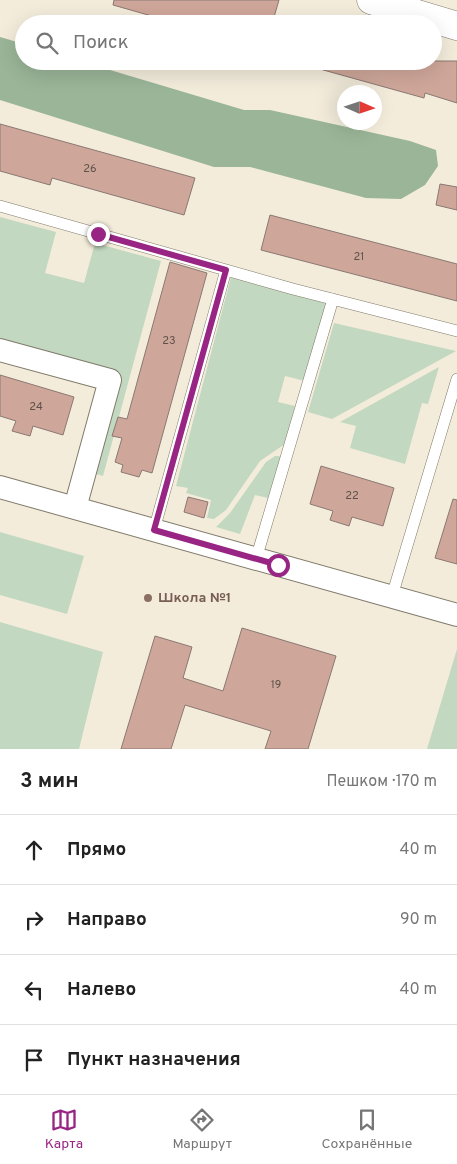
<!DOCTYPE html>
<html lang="ru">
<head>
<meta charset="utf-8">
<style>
	body { margin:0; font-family:Overpass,sans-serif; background:#f2f2f2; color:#222 }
	.compass { position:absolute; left:337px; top:85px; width:45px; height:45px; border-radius:50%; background:#fff; box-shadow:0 5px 20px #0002; rotate:93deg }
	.stop { position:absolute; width:15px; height:15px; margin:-11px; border:4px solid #982583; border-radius:50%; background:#fff }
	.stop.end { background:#982583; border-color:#fff; box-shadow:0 1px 5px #0008 }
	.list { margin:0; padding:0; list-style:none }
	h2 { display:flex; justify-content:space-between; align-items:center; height:65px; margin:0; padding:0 20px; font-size:21px }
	h2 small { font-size:16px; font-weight:400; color:#767676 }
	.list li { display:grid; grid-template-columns:32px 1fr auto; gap:15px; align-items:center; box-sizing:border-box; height:70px; padding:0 20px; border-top:1px solid #e0e0e0 }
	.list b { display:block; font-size:19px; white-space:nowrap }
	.list em { font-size:16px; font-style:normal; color:#767676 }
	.icon { flex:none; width:28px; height:28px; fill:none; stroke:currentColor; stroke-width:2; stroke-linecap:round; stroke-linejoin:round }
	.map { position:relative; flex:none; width:457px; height:749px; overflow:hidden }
	.search { position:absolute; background:#fff; box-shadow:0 5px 20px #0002; left:15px; right:15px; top:15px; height:55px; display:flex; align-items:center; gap:12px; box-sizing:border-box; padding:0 18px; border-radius:28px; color:#767676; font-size:19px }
	.sheet { height:345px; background:#fff }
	nav { display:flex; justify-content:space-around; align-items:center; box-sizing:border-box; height:70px; border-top:1px solid #e0e0e0; background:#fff; font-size:14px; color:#767676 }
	nav a { display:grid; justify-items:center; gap:2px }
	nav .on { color:#982583 }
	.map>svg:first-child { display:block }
</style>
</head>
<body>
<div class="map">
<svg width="457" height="749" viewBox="0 0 457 749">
	<rect width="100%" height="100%" fill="#f3ecdb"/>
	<path fill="#c2d8c0" d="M0 217 56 232 45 273 84 283 95 243 161 261 103 476 75 468 99 375 0 348Z
		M231 277 331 305 305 381 285 376 278 402 295 406 285 444 260 461 226 510 214 519 207 518 211 500 186 493 188 488 176 486Z
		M334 323 456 351 332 419 308 412Z
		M439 367 428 404 422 403 405 464 350 448 356 426 340 422Z
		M275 456H279L281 457 268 498 255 495 240 534 216 527 230 513 266 462Z
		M0 532 84 556 67 614 0 595Z
		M0 622 103 652 79 749H0Z
		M457 649V749H427Z"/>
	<path fill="#9ab598" d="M0 37 24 44V61H80L244 110H270L410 141 436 150 438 166 425 185 401 199 366 198 250 167H214L0 100Z"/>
	<path fill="#cfa79a" stroke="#8a7872" d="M114 0H279L272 24H180L113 5Z
		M310 61H457V103L425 93 424 98 309 66Z
		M0 124 195 178 184 215 52 178 50 185 0 171Z
		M440 184 457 187V210L436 205Z
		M270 215 457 264V301L261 250Z
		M170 262 207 273 152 473 142 470 139 477 121 472 123 465 115 462 122 438 112 436 118 417 127 419Z
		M0 375 74 397 63 435 33 426 30 436 12 431 16 421 0 416Z
		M321 466 394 488 383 526 352 517 349 526 330 520 333 511 310 504Z
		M188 497 208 502 204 518 184 512Z
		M453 499 457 500V564L435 558Z
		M242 628 336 656 308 749H265L271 731 185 705 171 749H121L155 636 192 647 183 678 223 691Z"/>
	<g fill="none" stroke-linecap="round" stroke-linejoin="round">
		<defs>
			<path id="lane" d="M0 206 293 289 457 331
				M154 530 226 270
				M256 559 333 299
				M392 596 457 379"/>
			<path id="street" d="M0 350 110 380 75 508
				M0 487 457 615"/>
			<path id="primary" d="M371 0 457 26"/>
		</defs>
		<use href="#lane" stroke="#807a6a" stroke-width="12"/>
		<use href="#street" stroke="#807a6a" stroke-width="24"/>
		<use href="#primary" stroke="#807a6a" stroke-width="29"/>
		<use href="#lane" stroke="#fff" stroke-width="11"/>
		<use href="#street" stroke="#fff" stroke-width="22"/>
		<use href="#primary" stroke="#fff" stroke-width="28"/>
	</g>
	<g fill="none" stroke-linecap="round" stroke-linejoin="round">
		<path stroke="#982583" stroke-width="6" d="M98 234 226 270 154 530 278 565"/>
	</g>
	<circle fill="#8d6e63" stroke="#f3ecdb" stroke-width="2" cx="148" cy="598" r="5"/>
	<g text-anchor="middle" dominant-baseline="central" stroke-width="4.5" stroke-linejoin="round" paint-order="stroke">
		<g font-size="11" fill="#5e524a">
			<text x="90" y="169">26</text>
			<text x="359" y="257">21</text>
			<text x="169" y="341">23</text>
			<text x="36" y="407">24</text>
			<text x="352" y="496">22</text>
			<text x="276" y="685">19</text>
		</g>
		<g font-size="14" font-weight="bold" fill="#785e54" stroke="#f3ecdb" text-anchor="start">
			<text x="158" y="598">Школа №1</text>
		</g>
	</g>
</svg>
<svg class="compass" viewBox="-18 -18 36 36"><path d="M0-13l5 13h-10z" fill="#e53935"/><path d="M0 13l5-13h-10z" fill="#767676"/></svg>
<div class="stop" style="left:278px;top:565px"></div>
<div class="stop end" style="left:98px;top:234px"></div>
<div class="search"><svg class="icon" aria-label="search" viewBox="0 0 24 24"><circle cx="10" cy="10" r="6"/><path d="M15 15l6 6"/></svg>Поиск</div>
</div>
<section class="sheet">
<h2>3 мин<small>Пешком · 170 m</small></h2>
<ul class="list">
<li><svg class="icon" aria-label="ahead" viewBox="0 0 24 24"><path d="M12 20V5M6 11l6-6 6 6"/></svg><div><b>Прямо</b></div><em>40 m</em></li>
<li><svg class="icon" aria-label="right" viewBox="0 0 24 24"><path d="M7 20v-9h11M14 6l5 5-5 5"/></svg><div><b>Направо</b></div><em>90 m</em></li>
<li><svg class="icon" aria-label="left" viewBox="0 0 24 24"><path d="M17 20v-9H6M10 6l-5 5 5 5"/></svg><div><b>Налево</b></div><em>40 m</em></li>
<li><svg class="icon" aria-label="arrive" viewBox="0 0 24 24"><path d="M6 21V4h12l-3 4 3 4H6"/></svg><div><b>Пункт назначения</b></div></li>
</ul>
</section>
<nav>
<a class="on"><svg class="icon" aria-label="map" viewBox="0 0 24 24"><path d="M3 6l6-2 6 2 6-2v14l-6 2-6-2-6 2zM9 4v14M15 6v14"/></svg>Карта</a>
<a><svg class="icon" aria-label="directions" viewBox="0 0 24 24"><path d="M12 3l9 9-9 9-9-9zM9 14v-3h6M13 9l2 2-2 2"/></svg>Маршрут</a>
<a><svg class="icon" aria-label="saved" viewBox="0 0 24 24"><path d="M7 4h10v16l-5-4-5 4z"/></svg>Сохранённые</a>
</nav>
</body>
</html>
